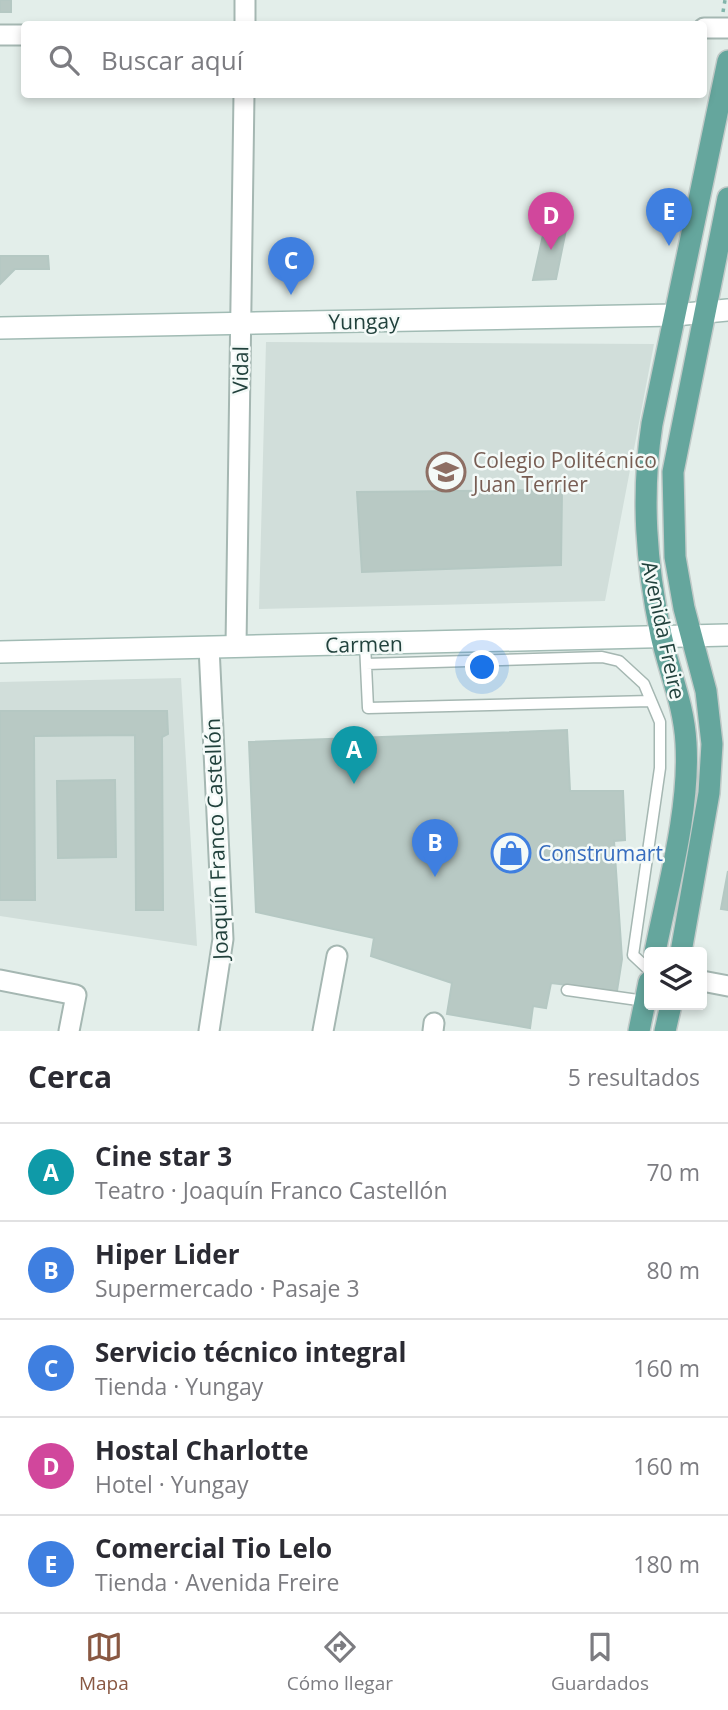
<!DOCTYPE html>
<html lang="es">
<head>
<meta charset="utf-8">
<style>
	body { margin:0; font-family:"Open Sans",sans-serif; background:#f2f2f3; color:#2b2b33 }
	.controls { position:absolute; right:21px; bottom:21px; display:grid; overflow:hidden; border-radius:7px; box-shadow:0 4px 10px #0003 }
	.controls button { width:63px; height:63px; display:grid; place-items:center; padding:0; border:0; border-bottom:2px solid #e1e1e2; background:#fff; color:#2b2b33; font:35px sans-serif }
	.you { position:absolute; left:483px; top:668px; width:24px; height:24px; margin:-18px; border:5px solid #fff; border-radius:50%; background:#1a73e8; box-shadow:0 0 0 10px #1a73e833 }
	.badge { display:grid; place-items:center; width:46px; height:46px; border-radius:50%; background:#895842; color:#fff; font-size:23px; font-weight:700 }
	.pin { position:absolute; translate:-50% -58px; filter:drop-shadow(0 2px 4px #0008) }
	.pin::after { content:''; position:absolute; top:37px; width:24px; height:21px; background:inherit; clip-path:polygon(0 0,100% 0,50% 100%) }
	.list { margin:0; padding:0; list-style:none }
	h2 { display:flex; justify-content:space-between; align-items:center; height:91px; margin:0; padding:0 28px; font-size:30px }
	h2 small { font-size:23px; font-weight:400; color:#7c7c81 }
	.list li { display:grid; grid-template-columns:46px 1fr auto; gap:21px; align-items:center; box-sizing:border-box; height:98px; padding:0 28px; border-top:2px solid #e1e1e2 }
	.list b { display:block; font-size:26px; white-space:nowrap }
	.list p { margin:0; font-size:23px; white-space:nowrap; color:#7c7c81 }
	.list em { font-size:23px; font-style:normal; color:#7c7c81 }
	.icon { flex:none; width:38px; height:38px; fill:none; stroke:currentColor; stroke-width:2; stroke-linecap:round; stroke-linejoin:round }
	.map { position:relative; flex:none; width:728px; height:1031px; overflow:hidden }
	.search { position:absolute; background:#fff; box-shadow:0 4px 10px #0003; left:21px; right:21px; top:21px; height:77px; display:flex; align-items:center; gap:18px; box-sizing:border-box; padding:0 24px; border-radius:7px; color:#7c7c81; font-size:26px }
	.sheet { height:581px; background:#fff }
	nav { display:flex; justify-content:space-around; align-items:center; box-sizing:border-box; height:98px; border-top:2px solid #e1e1e2; background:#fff; font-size:19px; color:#7c7c81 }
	nav a { display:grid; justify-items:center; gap:4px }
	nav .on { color:#895842 }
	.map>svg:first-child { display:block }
</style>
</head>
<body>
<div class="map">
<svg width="728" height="1031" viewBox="0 0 728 1031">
	<rect width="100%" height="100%" fill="#e3eeea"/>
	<path fill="#d1deda" d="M266 342 654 344 605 601 259 609Z
		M181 678 197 946 0 916V682Z"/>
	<path fill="#b8c9c4" stroke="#b5c8c3" stroke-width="2" d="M0 0H11V12H0Z
		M547 217 568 220 556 279 533 280Z
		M0 256H48L49 269H15L0 284Z
		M562 490 561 565 362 572 357 492Z
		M0 711H167L168 734 162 737 163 910H136L135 735 34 736 35 900H0Z
		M567 730 570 791H623L625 840 614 841 622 959 617 991 551 983 546 1008 533 1006 530 1028 447 1014 452 983 371 956 374 938 256 912 249 742Z
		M115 780 116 857 58 858 57 781Z
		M728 871V910L721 909Z"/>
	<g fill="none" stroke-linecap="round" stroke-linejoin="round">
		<defs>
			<path id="lane" d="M365 644 368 708 651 701
				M366 664 602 657 619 661 644 684 660 722V768L633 955 649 970
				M567 990 645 1001"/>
			<path id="street" d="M245 24V0
				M704 28H728
				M0 35H24
				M236 646 244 94
				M209 647 223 939 209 1031
				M0 980 76 995 69 1031
				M702 981 728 986
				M323 1031 337 956
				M433 1031 434 1023"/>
			<path id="secondary" d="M0 328 675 315 728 310
				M0 652 728 635"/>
			<path id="primary" d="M655 952C668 887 690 809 686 743 684 705 669 671 661 635 646 563 641 496 652 424L728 61
				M681 952 709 793 712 744 706 691 684 608 675 557 673 472 728 198
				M639 1031 649 982
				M665 1031 671 1005"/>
		</defs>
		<use href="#lane" stroke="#a5b7b2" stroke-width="13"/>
		<use href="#street" stroke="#a5b7b2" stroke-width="23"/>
		<use href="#secondary" stroke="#a1bbb4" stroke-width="24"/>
		<use href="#primary" stroke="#c1cac8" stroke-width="24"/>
		<path stroke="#82b4aa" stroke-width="3.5" stroke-dasharray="3.5 5" stroke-linecap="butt" d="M723 12 725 0"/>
		<use href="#lane" stroke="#fff" stroke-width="10"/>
		<use href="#street" stroke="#fff" stroke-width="19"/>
		<use href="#secondary" stroke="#fff" stroke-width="21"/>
		<use href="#primary" stroke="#65a69d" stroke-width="21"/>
	</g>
	<defs>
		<symbol id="school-ring" viewBox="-11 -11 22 22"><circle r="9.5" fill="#f4faf8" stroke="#8d6e63" stroke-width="1.5"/><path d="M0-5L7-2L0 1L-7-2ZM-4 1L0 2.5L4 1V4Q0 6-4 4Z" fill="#8d6e63"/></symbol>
		<symbol id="shop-ring" viewBox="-11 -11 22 22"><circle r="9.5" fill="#f4faf8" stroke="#3f7fe0" stroke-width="1.5"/><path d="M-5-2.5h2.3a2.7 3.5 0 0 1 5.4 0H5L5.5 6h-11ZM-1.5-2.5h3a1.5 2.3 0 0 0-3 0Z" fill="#3f7fe0"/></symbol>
	</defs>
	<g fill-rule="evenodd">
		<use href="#school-ring" x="424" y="450" width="44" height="44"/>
		<use href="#shop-ring" x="489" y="831" width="44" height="44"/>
	</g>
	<g text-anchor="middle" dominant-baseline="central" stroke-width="5" stroke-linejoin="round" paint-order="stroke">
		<g font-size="21" fill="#21413c" stroke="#f4faf8">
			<text transform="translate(364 321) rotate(-1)">Yungay</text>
			<text transform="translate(240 370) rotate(-89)">Vidal</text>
			<text transform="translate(664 630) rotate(78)">Avenida Freire</text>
			<text transform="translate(364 644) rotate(-1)">Carmen</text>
			<text transform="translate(216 839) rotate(-92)">Joaquín Franco Castellón</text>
		</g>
		<g font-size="21" fill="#785e54" stroke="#f4faf8" text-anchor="start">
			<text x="473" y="460">Colegio Politécnico<tspan x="473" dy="24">Juan Terrier</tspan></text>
		</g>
		<g font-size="21" fill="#366cbe" stroke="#f4faf8" text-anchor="start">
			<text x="538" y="853">Construmart</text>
		</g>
	</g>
</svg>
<div class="controls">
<button><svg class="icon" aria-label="layers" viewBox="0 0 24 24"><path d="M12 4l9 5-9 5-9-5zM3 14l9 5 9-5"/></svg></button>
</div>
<div class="you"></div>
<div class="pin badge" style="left:354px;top:784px;background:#0f9aa8">A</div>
<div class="pin badge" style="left:435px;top:877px;background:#3f7fe0">B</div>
<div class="pin badge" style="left:291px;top:295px;background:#3f7fe0">C</div>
<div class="pin badge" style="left:551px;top:250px;background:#d1479c">D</div>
<div class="pin badge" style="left:669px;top:246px;background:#3f7fe0">E</div>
<div class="search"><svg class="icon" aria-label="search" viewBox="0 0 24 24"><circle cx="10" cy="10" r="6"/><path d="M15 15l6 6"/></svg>Buscar aquí</div>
</div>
<section class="sheet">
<h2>Cerca<small>5 resultados</small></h2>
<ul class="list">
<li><span class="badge" style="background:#0f9aa8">A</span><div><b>Cine star 3</b><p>Teatro · Joaquín Franco Castellón</p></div><em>70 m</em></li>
<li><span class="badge" style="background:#3f7fe0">B</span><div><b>Hiper Lider</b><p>Supermercado · Pasaje 3</p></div><em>80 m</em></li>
<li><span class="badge" style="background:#3f7fe0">C</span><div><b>Servicio técnico integral</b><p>Tienda · Yungay</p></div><em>160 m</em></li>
<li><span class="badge" style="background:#d1479c">D</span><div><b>Hostal Charlotte</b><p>Hotel · Yungay</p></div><em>160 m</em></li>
<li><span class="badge" style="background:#3f7fe0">E</span><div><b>Comercial Tio Lelo</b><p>Tienda · Avenida Freire</p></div><em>180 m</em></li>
</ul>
</section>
<nav>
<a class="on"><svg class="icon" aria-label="map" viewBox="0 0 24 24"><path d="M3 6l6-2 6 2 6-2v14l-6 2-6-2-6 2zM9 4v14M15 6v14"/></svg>Mapa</a>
<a><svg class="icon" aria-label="directions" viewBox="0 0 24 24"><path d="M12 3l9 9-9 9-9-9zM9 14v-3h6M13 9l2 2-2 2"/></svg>Cómo llegar</a>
<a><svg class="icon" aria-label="saved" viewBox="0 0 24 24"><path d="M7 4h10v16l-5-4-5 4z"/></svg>Guardados</a>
</nav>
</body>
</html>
